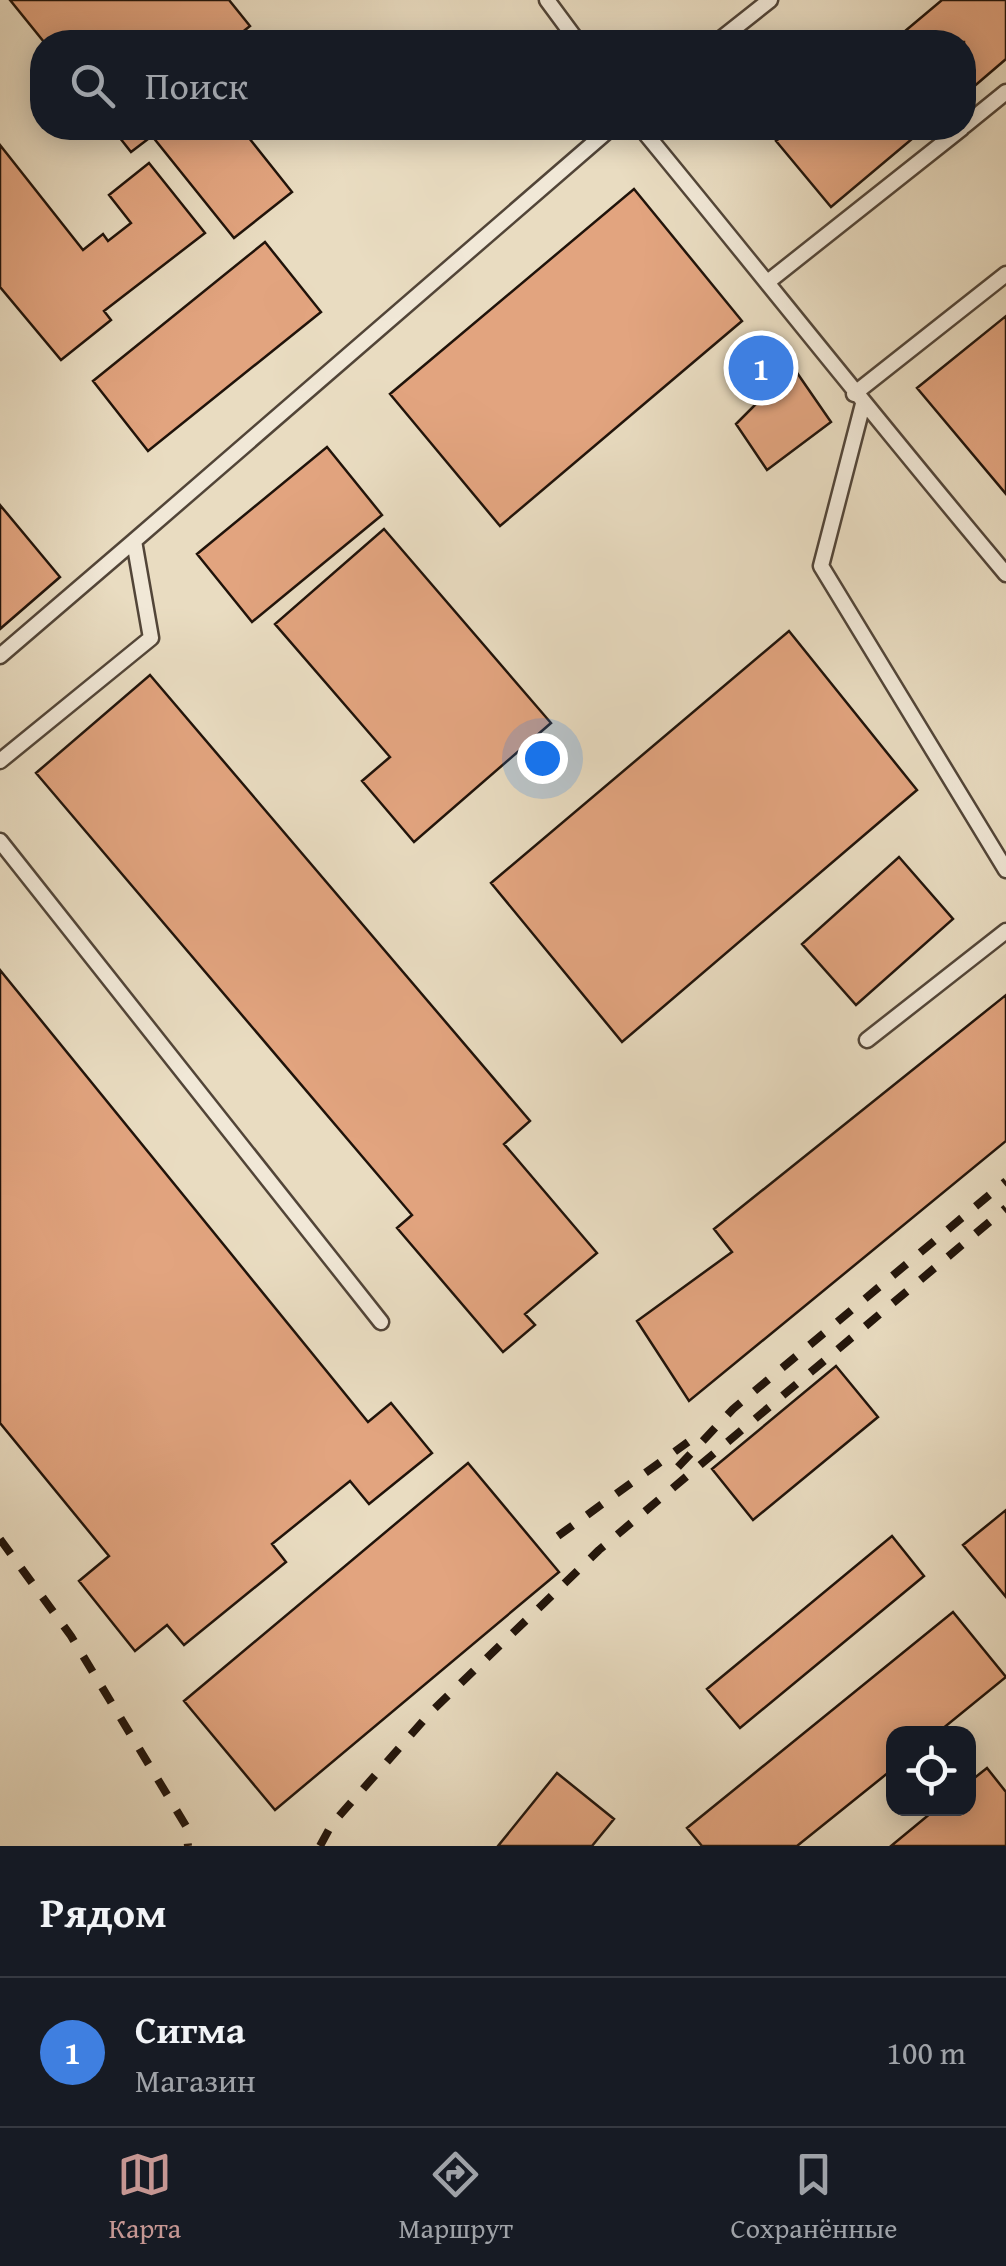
<!DOCTYPE html>
<html lang="ru">
<head>
<meta charset="utf-8">
<style>
	body { margin:0; font-family:"Gentium Book Plus",serif; background:#20242c; color:#f1f3f6 }
	.controls { position:absolute; right:30px; bottom:30px; display:grid; overflow:hidden; border-radius:20px; box-shadow:0 5px 25px #0003 }
	.controls button { width:90px; height:90px; display:grid; place-items:center; padding:0; border:0; border-bottom:2px solid #363941; background:#171b24; color:#f1f3f6; font:50px sans-serif }
	.you { position:absolute; left:542px; top:758px; width:35px; height:35px; margin:-25px; border:8px solid #fff; border-radius:50%; background:#1a73e8; box-shadow:0 0 0 15px #1a73e833 }
	.badge { display:grid; place-items:center; width:65px; height:65px; border-radius:50%; background:#c59692; color:#fff; font-size:32px; font-weight:700 }
	.pin { position:absolute; translate:-50% -50%; border:5px solid #fff; box-shadow:0 2px 10px #0006 }
	.list { margin:0; padding:0; list-style:none }
	h2 { display:flex; justify-content:space-between; align-items:center; height:130px; margin:0; padding:0 40px; font-size:42px }
	h2 small { font-size:32px; font-weight:400; color:#9ea1a6 }
	.list li { display:grid; grid-template-columns:65px 1fr auto; gap:30px; align-items:center; box-sizing:border-box; height:150px; padding:0 40px; border-top:2px solid #363941 }
	.list b { display:block; font-size:38px; white-space:nowrap }
	.list p { margin:0; font-size:32px; white-space:nowrap; color:#9ea1a6 }
	.list em { font-size:32px; font-style:normal; color:#9ea1a6 }
	.icon { flex:none; width:55px; height:55px; fill:none; stroke:currentColor; stroke-width:2; stroke-linecap:round; stroke-linejoin:round }
	.map { position:relative; flex:none; width:1006px; height:1846px; overflow:hidden }
	.search { position:absolute; background:#171b24; box-shadow:0 5px 25px #0003; left:30px; right:30px; top:30px; height:110px; display:flex; align-items:center; gap:25px; box-sizing:border-box; padding:0 35px; border-radius:40px; color:#9ea1a6; font-size:38px }
	.sheet { height:280px; background:#171b24 }
	nav { display:flex; justify-content:space-around; align-items:center; box-sizing:border-box; height:140px; border-top:2px solid #363941; background:#171b24; font-size:28px; color:#9ea1a6 }
	nav a { display:grid; justify-items:center; gap:5px }
	nav .on { color:#c59692 }
	.map>svg:first-child { display:block }
</style>
</head>
<body>
<div class="map">
<svg width="1006" height="1846" viewBox="0 0 1006 1846">
	<rect width="100%" height="100%" fill="#e9dcc1"/>
	<filter id="stains"><feTurbulence type="fractalNoise" baseFrequency=".002" numOctaves="4"/><feColorMatrix values="0 0 0 0 .2 0 0 0 0 .09 0 0 0 0 .02 0 0 0 .5 -.17"/></filter>
	<radialGradient id="worn" r=".72"><stop offset=".6" stop-color="#630" stop-opacity="0"/><stop offset="1" stop-color="#630" stop-opacity=".3"/></radialGradient>
	<path fill="#e2a47f" stroke="#20130a" stroke-width="2.5" d="M10 0H229L250 26 230 42H44Z
		M942 0H1006V59L964 95V42H892Z
		M112 128H241L292 192 234 238 152 136 131 152Z
		M791 128H925L831 207 776 141Z
		M0 145 83 250 103 234 108 241 131 223 109 195 149 163 205 233 104 311 111 320 61 360 0 287Z
		M634 189 742 321 500 526 390 394Z
		M265 242 321 312 148 451 93 381Z
		M1006 316V494L917 388Z
		M773 338 831 422 767 470 736 424 757 403 739 366Z
		M327 447 382 515 252 622 197 554Z
		M0 505 60 577 0 629Z
		M384 529 551 723 414 842 362 781 390 757 275 624Z
		M789 631 917 790 622 1042 491 883Z
		M150 675 530 1121 504 1144 597 1253 525 1314 535 1325 503 1352 397 1228 412 1215 36 773Z
		M899 857 953 919 856 1005 802 944Z
		M0 970 368 1422 391 1403 432 1453 369 1504 350 1481 272 1544 286 1562 184 1645 167 1625 135 1651 79 1581 109 1556 0 1423Z
		M1006 995V1141L689 1401 637 1321 732 1252 714 1229Z
		M836 1366 878 1417 753 1520 712 1469Z
		M468 1463 559 1572 275 1810 184 1701Z
		M1006 1510V1597L963 1545Z
		M892 1536 924 1576 740 1728 707 1689Z
		M953 1612 1006 1677 936 1734H894V1768L797 1846H702L687 1828Z
		M987 1768 1006 1792V1846H891L937 1808H968V1783Z
		M557 1773 614 1819 592 1846H498Z"/>
	<g fill="none" stroke-linecap="round" stroke-linejoin="round">
		<defs>
			<path id="lane" d="M547 0 578 42
				M717 42 770 0
				M964 126 1006 92
				M641 128C763 276 882 427 1006 574
				M769 281 962 128
				M854 394 1006 274
				M863 404 821 566 1006 870
				M0 656 134 541
				M0 761 151 638 134 541 611 128
				M0 841 381 1322
				M867 1040 1006 931"/>
		</defs>
		<use href="#lane" stroke="#524538" stroke-width="19"/>
		<use href="#lane" stroke="#f1e8d7" stroke-width="14"/>
		<path stroke="#20130a" stroke-width="8" stroke-dasharray="18 18" stroke-linecap="butt" d="M678 1467 733 1409 1006 1181
			M558 1536 688 1442
			M0 1539 71 1636 186 1826 188 1846
			M320 1846 332 1824 431 1712 599 1550 1006 1208"/>
	</g>
	<rect width="100%" height="100%" filter="url(#stains)"/>
	<rect width="100%" height="100%" fill="url(#worn)"/>
</svg>
<div class="controls">
<button><svg class="icon" aria-label="locate" viewBox="0 0 24 24"><circle cx="12" cy="12" r="6"/><path d="M12 2v4M12 18v4M2 12h4M18 12h4"/></svg></button>
</div>
<div class="you"></div>
<div class="pin badge" style="left:761px;top:368px;background:#3f7fe0">1</div>
<div class="search"><svg class="icon" aria-label="search" viewBox="0 0 24 24"><circle cx="10" cy="10" r="6"/><path d="M15 15l6 6"/></svg>Поиск</div>
</div>
<section class="sheet">
<h2>Рядом<small></small></h2>
<ul class="list">
<li><span class="badge" style="background:#3f7fe0">1</span><div><b>Сигма</b><p>Магазин</p></div><em>100 m</em></li>
</ul>
</section>
<nav>
<a class="on"><svg class="icon" aria-label="map" viewBox="0 0 24 24"><path d="M3 6l6-2 6 2 6-2v14l-6 2-6-2-6 2zM9 4v14M15 6v14"/></svg>Карта</a>
<a><svg class="icon" aria-label="directions" viewBox="0 0 24 24"><path d="M12 3l9 9-9 9-9-9zM9 14v-3h6M13 9l2 2-2 2"/></svg>Маршрут</a>
<a><svg class="icon" aria-label="saved" viewBox="0 0 24 24"><path d="M7 4h10v16l-5-4-5 4z"/></svg>Сохранённые</a>
</nav>
</body>
</html>
